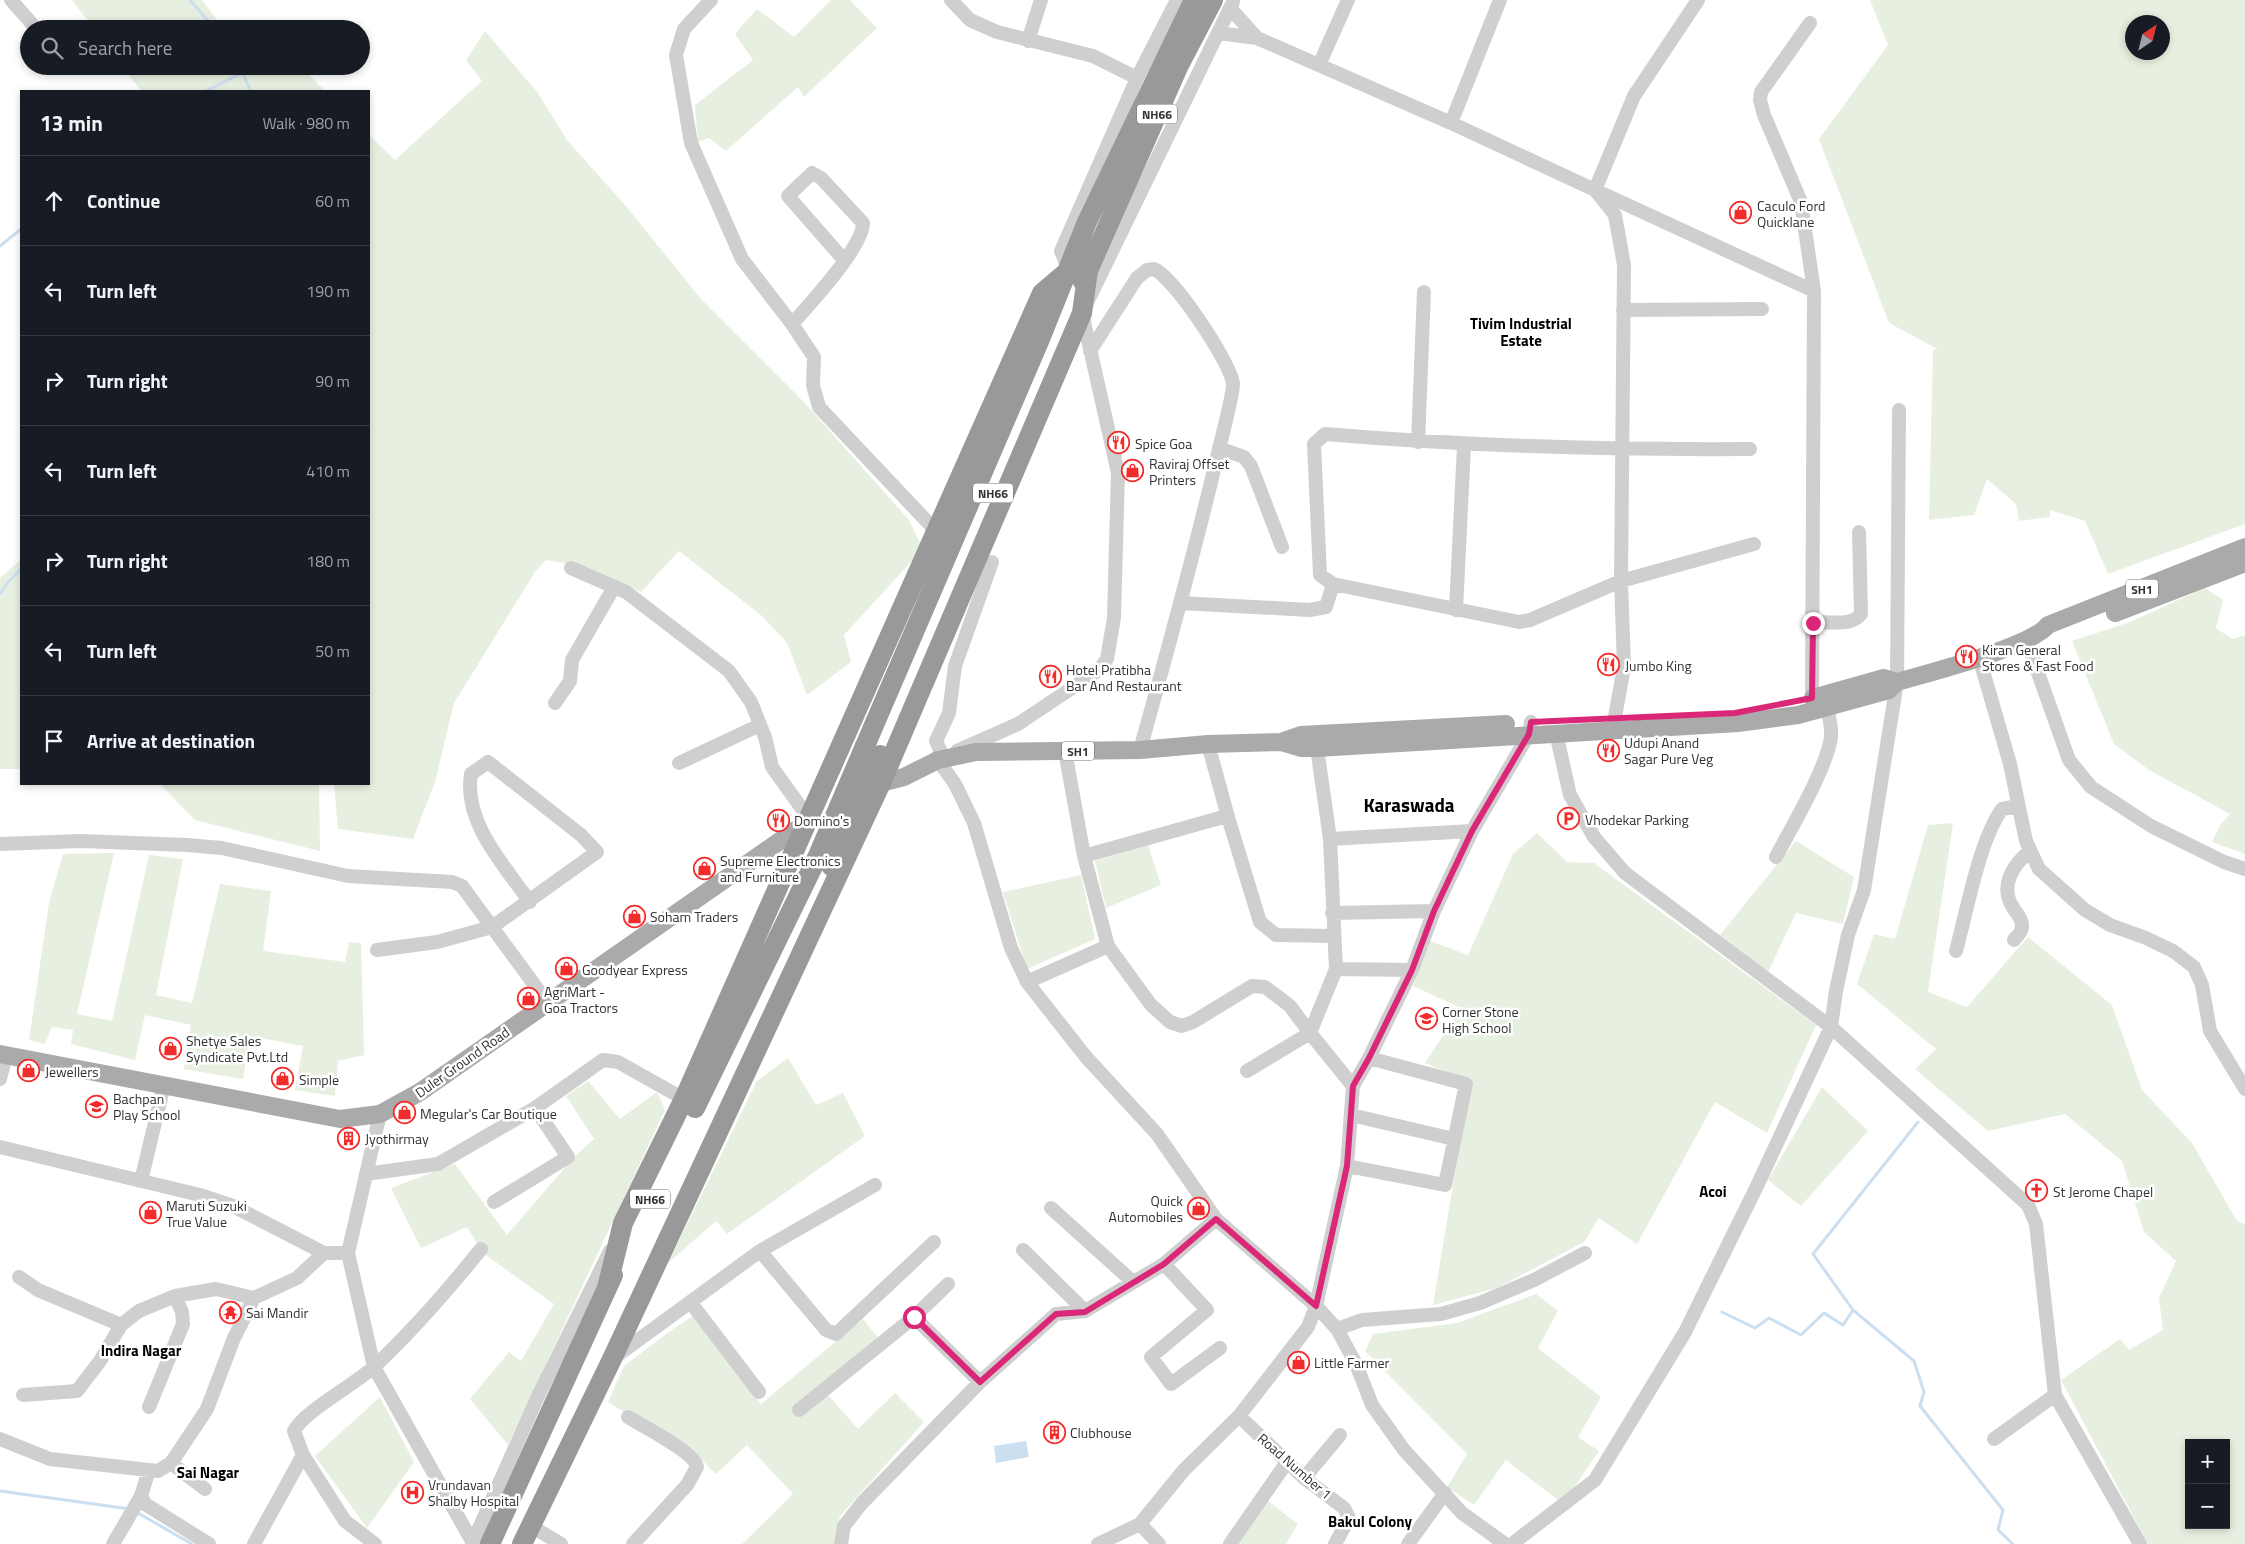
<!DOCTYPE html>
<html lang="en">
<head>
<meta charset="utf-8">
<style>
	body { margin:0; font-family:"Titillium Web",sans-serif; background:#242831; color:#f1f3f6 }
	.controls { position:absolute; right:15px; bottom:15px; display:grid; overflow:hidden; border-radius:0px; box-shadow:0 2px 8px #0003 }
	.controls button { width:45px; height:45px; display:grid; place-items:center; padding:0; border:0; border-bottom:1px solid #363941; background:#171b24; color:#f1f3f6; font:25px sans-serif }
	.compass { position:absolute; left:2125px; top:15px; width:45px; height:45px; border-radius:50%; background:#171b24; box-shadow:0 2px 8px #0003; rotate:35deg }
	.stop { position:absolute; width:15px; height:15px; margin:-11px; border:4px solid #db2777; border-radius:50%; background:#fff }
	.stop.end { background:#db2777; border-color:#fff; box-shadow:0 1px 5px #0008 }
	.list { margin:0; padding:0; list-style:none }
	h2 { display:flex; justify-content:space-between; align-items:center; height:65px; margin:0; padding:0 20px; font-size:21px }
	h2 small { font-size:16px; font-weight:400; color:#9ea1a6 }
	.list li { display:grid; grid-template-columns:32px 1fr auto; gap:15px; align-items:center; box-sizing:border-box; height:90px; padding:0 20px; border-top:1px solid #363941 }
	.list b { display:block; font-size:19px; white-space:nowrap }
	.list em { font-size:16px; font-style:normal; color:#9ea1a6 }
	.icon { flex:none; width:28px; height:28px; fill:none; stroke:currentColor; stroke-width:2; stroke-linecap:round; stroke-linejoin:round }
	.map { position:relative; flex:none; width:2245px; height:1544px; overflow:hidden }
	.search { position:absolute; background:#171b24; box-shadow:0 2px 8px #0003; left:20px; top:20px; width:350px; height:55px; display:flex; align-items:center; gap:12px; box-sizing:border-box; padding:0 18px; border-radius:28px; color:#9ea1a6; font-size:19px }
	.panel { position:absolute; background:#171b24; box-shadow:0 2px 8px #0003; left:20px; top:90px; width:350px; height:695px; border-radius:0px }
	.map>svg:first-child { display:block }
</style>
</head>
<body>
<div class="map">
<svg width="2245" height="1544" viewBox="0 0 2245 1544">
	<rect width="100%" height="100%" fill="#fff"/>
	<path fill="#e7f0e0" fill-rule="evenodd" d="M72 0H202L224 29H94Z
		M831 0H850L877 28 804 97 798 87 726 151 709 138 698 142 695 105 753 60 735 34 757 9 794 37Z
		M1870 0H2245V524L2108 574 2085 521 2050 510V517L2019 521 2016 504 1987 479 1974 515 1929 520 1933 349 1939 350 1889 323 1819 139 1888 45ZM2132 22H2162V52H2132Z
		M485 31 538 93 567 140 625 205 701 299 804 402 909 520 923 549 844 635 851 662 807 695 787 643 762 616 679 551 641 592 581 566 546 560 535 572 454 703 435 782 413 839 338 829 334 784H369V135L395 160 482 81 466 60Z
		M122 66H300L325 91H141Z
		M21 559V769H0V578Z
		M2205 588 2223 600 2216 628 2232 639 2245 635V854L2212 842 2221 824 2230 814 2149 770 2114 744 2072 641 2130 622Z
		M160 784H319L320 851 195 820Z
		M1953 823 1928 992 1967 1007 2028 937 2112 1005 2142 1090 2192 1143 2237 1221 2245 1224V1544H2148L2061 1380 2120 1339 2129 1350 2163 1330 2159 1298 2176 1261 2144 1232 2122 1161 2065 1114 1988 1131 1915 1069 1936 1049 1857 984 1874 934 1895 939 1928 825ZM2189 1443H2226V1525H2189Z
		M1537 833 1567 862 1594 863 1816 1025 1767 1133 1715 1102 1637 1244 1599 1218 1584 1242 1497 1288 1433 1305 1470 1082 1425 1063 1461 1008 1413 986 1430 941 1468 955 1513 854Z
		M1796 841 1854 877 1843 924 1796 913 1768 972 1720 935Z
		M1148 845 1161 885 1106 908 1095 861Z
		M114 853 77 1014 112 1021 149 855 183 859 156 995 192 1003 220 884 271 891 263 951 345 962 349 942 361 943 364 1055 338 1061 335 1096 295 1090 303 1046 250 1036 243 1079 184 1069 191 1025 145 1015 135 1060 71 1044 73 1030 52 1027 45 1044 29 1040 49 903 63 854Z
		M1081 875 1095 939 1027 969 1003 892Z
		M788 1058 816 1105 843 1093 865 1136 727 1234 716 1221 668 1263 757 1081Z
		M588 1081 620 1119 657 1092 665 1110 508 1445 470 1399 509 1352 521 1361 554 1304 483 1253 467 1227 421 1248 391 1188 455 1164 507 1235 575 1156 594 1139 566 1096Z
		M1822 1087 1868 1131 1801 1206 1768 1180Z
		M1536 1294 1558 1311 1538 1348 1601 1397 1578 1437 1599 1451 1563 1504 1506 1460 1474 1505 1447 1487 1467 1454 1365 1351 1373 1334 1457 1323Z
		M696 1314 761 1404 863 1319 879 1339 821 1387 858 1429 895 1393 924 1422 840 1516 834 1544H742L793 1494 747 1445 716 1474 703 1461 608 1402 624 1366 673 1329Z
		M380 1397 414 1462 367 1528 315 1456Z
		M1268 1501 1298 1524 1286 1544H1237Z"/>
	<path fill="#ccdff0" d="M1026 1441 1029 1457 996 1463 994 1446Z"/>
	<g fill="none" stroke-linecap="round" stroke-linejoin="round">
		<path stroke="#ccdff0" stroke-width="3" d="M190 0 215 29
			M239 66 251 91
			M206 91 242 73
			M0 246 21 229
			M0 594 9 581 21 569
			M1853 1310 1813 1254 1918 1122
			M1722 1312 1755 1328 1769 1318 1801 1335 1824 1313 1843 1325 1853 1310 1914 1361 1924 1392 1920 1406 2003 1510 1998 1530 2013 1544
			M0 1491 130 1509
			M136 1512 192 1544"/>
		<path stroke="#cfcfcf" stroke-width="14" d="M11 0 33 25
			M711 0 684 29 676 55 691 143 742 259 792 324 814 357 813 385 819 407 936 531
			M951 0 970 20 997 32 1093 56 1137 78
			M1698 0 1634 96 1595 190 1814 291
			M1230 8 1257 38 1451 123 1595 190 1615 215 1624 265 1621 581 1624 667 1615 717 1616 729
			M1810 23 1761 92 1760 100 1764 115 1801 202 1814 291 1812 698
			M1218 33 1257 38
			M1028 41 1041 0
			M1319 65 1348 0
			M1451 123 1500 0
			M1069 270 1061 251 1137 78 1177 0
			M1623 310 1762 309
			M792 324C809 305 863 247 863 223L821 178 812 173 788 196 844 260
			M1090 351 1137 278 1147 270 1154 269C1174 278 1229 360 1233 383 1234 391 1220 445 1217 457 1194 555 1167 653 1140 750
			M1418 442 1424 292
			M1219 448 1244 457 1251 466 1282 547
			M1750 449C1608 450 1467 446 1325 434L1314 444 1320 575 1333 584 1519 622 1530 620 1621 581 1754 544
			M992 562 955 666 949 713 936 741 940 750 938 760 955 784 974 823 1011 948 1027 982 1086 1057 1157 1134 1216 1219 1316 1306 1337 1329 1356 1364 1372 1405 1404 1450 1462 1513 1505 1544
			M571 568 626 592 729 671 751 702 765 737 772 767 810 820
			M1180 603 1310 610 1326 607 1333 584
			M1456 610 1464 445
			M1813 623C1829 620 1850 628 1861 614L1859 532
			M2026 639 2069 760 2091 787 2151 826 2224 862 2245 869
			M1979 657 2010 764 2026 841 2039 869 2085 910 2110 925 2146 938 2173 951 2194 967 2202 985 2210 1031 2245 1089
			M555 703 570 681 572 660 614 587
			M1556 733 1570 795 1594 837 1625 873 1831 1027 2028 1205 2036 1224 2055 1395 2140 1544
			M1208 744 1228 817 1260 922 1276 935 1334 936
			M1317 748 1330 839 1336 969 1310 1033 1353 1086
			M957 751 1018 724 1099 670 1107 659 1114 618 1118 473 1082 313 1233 2
			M1065 751 1084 856 1108 946 1151 1005 1170 1022 1182 1026 1193 1022 1252 986 1265 987 1290 1006 1310 1033 1247 1071
			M679 763 760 725
			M1330 839 1472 831
			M0 844 81 841 187 845 222 848 348 876 452 882 462 886 547 1002
			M1084 856 1227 816
			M1776 857C1791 828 1827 768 1831 737 1832 727 1829 717 1827 707
			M1332 913 1434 911
			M2014 940C2017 936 2022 932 2022 927 2023 919 2016 913 2012 906 2000 885 2013 865 2029 852
			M377 950 437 942 492 927 597 852 581 835 488 762 471 774C463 822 504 865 530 902
			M1956 951C1967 911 1979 841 2002 809L2018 806
			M1336 969 1412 970
			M1027 982 1108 946
			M0 1079 6 1055
			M380 1114 348 1253 374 1367 473 1543
			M1351 1115 1454 1139
			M0 1147 200 1195 233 1206 324 1253H348
			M1347 1166 1445 1185 1466 1084 1369 1058
			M366 1174 438 1164 535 1108 603 1060 618 1062 684 1099
			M141 1181 164 1085
			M494 1202 568 1157 535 1108
			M1051 1208 1132 1281
			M1023 1250 1085 1311
			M760 1251 826 1330 836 1334 934 1242
			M1164 1264 1207 1310 1151 1357 1171 1384 1220 1348
			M19 1277 38 1290 121 1325
			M691 1303 759 1392
			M914 1317 980 1382
			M1337 1329 1362 1320 1441 1314 1480 1303 1534 1280 1585 1253
			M615 1357 760 1251 875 1185
			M23 1395 77 1391 100 1361 121 1325 139 1311 175 1296 216 1289 254 1298
			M149 1407 183 1324 182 1312 175 1296
			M799 1410 914 1317 948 1284
			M1239 1416 1304 1478 1344 1508 1349 1518 1335 1544
			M628 1417C642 1426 695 1452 697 1467L687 1485 633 1544
			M0 1439 50 1459 158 1471 171 1463 207 1409 234 1338 254 1298 297 1278 324 1253
			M1994 1439 2055 1395
			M171 1463 205 1489
			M149 1470 141 1496 145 1504 209 1544
			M1304 1478 1340 1435
			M1140 1524 1159 1544
			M531 1526 561 1544
			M113 1544 141 1496
			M254 1544 303 1455
			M375 1544 345 1521 303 1455 294 1431C303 1412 357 1383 375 1366 413 1330 448 1290 481 1249
			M472 1544 539 1394 610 1251
			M841 1544 844 1526 862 1503 980 1382 1056 1314 1085 1311 1164 1264 1216 1219
			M1098 1544 1140 1524 1184 1470 1239 1416 1308 1327 1316 1306 1347 1166 1353 1086 1369 1058 1412 970 1434 911 1472 831 1529 734 1531 722
			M1230 1544 1287 1462
			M1408 1544 1445 1493
			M1512 1544 1595 1480 1685 1332 1757 1186 1831 1027 1836 991 1848 935 1864 890 1897 682 1899 410"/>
		<path stroke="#aaa" stroke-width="18" d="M2115 613 2245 563
			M1813 698 1884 678 1897 682
			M1281 742 1301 735 1506 724
			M881 783 904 777 938 760 976 752 1140 750 1208 744 1281 742 1301 748H1317L1738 723 1798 715 1889 690 1897 682C1928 673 2031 647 2048 625L2245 547
			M0 1054 340 1119 380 1114 420 1092 810 820"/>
		<path stroke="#999" stroke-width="20" d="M1083 282 1179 65 1213 0
			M865 746 1040 339 1087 222 1194 0
			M695 1108 817 858
			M607 1288 623 1223 684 1099 1042 293 1069 270
			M490 1544 613 1275
			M522 1544 612 1359 881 783 1082 313 1088 270"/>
		<path stroke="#999" stroke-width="20" d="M817 858 865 746
			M831 866 880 755"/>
	</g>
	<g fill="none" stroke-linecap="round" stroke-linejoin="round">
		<path stroke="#db2777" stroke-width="6" d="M914 1317 980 1382 1056 1314 1085 1312 1164 1264 1216 1219 1316 1306 1347 1166 1353 1086 1369 1058 1412 970 1434 911 1472 831 1529 734 1531 722 1735 713 1812 698 1813 623"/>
	</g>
	<defs>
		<symbol id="shop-ring" viewBox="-11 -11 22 22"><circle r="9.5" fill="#fff" stroke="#f32c2b" stroke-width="1.5"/><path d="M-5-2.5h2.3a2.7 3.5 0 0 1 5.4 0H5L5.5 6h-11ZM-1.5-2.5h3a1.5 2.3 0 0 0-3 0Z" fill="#f32c2b"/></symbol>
		<symbol id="restaurant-ring" viewBox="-11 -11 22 22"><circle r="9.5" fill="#fff" stroke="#f32c2b" stroke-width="1.5"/><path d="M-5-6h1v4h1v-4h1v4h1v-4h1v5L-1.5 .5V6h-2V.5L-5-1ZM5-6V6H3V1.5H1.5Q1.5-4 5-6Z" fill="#f32c2b"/></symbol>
		<symbol id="parking-ring" viewBox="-11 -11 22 22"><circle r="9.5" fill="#fff" stroke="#f32c2b" stroke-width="1.5"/><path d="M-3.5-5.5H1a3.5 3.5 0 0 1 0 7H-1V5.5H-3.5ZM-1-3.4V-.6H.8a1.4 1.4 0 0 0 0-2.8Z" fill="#f32c2b"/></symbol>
		<symbol id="school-ring" viewBox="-11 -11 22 22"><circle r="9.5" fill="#fff" stroke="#f32c2b" stroke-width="1.5"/><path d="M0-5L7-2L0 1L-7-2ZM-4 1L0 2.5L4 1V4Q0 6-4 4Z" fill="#f32c2b"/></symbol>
		<symbol id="building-ring" viewBox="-11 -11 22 22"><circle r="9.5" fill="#fff" stroke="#f32c2b" stroke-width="1.5"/><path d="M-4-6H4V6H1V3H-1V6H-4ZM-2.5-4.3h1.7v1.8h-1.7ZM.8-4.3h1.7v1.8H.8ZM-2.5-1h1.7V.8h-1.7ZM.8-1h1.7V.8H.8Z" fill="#f32c2b"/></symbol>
		<symbol id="church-ring" viewBox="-11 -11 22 22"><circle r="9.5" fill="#fff" stroke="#f32c2b" stroke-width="1.5"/><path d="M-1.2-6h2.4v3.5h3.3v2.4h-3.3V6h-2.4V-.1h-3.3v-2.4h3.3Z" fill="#f32c2b"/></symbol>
		<symbol id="temple-ring" viewBox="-11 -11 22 22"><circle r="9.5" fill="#fff" stroke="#f32c2b" stroke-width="1.5"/><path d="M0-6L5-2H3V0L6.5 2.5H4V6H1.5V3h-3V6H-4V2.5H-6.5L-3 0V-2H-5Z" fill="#f32c2b"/></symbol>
		<symbol id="hospital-ring" viewBox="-11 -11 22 22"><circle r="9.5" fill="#fff" stroke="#f32c2b" stroke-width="1.5"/><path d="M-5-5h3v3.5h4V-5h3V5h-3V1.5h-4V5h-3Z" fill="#f32c2b"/></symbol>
	</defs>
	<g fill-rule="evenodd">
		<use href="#shop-ring" x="1728" y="200" width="25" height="25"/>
		<use href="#restaurant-ring" x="1106" y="430" width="25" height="25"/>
		<use href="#shop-ring" x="1120" y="458" width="25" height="25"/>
		<use href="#restaurant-ring" x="1954" y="644" width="25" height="25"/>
		<use href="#restaurant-ring" x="1596" y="652" width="25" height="25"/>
		<use href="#restaurant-ring" x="1038" y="664" width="25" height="25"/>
		<use href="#restaurant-ring" x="1596" y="738" width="25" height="25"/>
		<use href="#parking-ring" x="1556" y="806" width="25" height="25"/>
		<use href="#restaurant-ring" x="766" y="808" width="25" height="25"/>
		<use href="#shop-ring" x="692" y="856" width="25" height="25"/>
		<use href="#shop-ring" x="622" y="904" width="25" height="25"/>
		<use href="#shop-ring" x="554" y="956" width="25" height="25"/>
		<use href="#shop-ring" x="516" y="986" width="25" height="25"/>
		<use href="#school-ring" x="1414" y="1006" width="25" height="25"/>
		<use href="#shop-ring" x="158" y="1036" width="25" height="25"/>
		<use href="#shop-ring" x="16" y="1058" width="25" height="25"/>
		<use href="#shop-ring" x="270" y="1066" width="25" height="25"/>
		<use href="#school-ring" x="84" y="1094" width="25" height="25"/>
		<use href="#shop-ring" x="392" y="1100" width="25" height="25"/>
		<use href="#building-ring" x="336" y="1126" width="25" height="25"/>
		<use href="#church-ring" x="2024" y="1178" width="25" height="25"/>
		<use href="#shop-ring" x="1186" y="1196" width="25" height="25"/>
		<use href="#shop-ring" x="138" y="1200" width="25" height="25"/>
		<use href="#temple-ring" x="218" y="1300" width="25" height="25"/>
		<use href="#shop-ring" x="1286" y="1350" width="25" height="25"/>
		<use href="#building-ring" x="1042" y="1420" width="25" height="25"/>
		<use href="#hospital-ring" x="400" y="1480" width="25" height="25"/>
	</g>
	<g text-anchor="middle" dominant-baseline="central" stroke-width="5" stroke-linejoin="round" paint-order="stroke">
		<g fill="#fff" stroke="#707070" stroke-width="1">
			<rect x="1137" y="104.5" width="40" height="19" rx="4"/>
			<rect x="973" y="483.5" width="40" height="19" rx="4"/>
			<rect x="2126" y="579.5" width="32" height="19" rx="4"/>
			<rect x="1062" y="741.5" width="32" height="19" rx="4"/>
			<rect x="630" y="1189.5" width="40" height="19" rx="4"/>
		</g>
		<g font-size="12" font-weight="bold" fill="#323232">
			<text x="1157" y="114">NH66</text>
			<text x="993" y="493">NH66</text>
			<text x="2142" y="589">SH1</text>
			<text x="1078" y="751">SH1</text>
			<text x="650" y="1199">NH66</text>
		</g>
		<g font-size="14" fill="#323232" stroke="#fff" text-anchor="start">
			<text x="1757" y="205">Caculo Ford<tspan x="1757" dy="16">Quicklane</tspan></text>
			<text x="1135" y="443">Spice Goa</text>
			<text x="1149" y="463">Raviraj Offset<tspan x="1149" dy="16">Printers</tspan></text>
			<text x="1982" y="649">Kiran General<tspan x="1982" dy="16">Stores &amp; Fast Food</tspan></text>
			<text x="1625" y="665">Jumbo King</text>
			<text x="1066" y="669">Hotel Pratibha<tspan x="1066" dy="16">Bar And Restaurant</tspan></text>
			<text x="1624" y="742">Udupi Anand<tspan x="1624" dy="16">Sagar Pure Veg</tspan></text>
			<text x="1585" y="819">Vhodekar Parking</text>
			<text x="794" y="820">Domino's</text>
			<text x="720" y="860">Supreme Electronics<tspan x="720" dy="16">and Furniture</tspan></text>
			<text x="650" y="916">Soham Traders</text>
			<text x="582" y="969">Goodyear Express</text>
			<text x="544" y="991">AgriMart -<tspan x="544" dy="16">Goa Tractors</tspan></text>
			<text x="1442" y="1011">Corner Stone<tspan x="1442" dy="16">High School</tspan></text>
			<text x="186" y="1040">Shetye Sales<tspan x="186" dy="16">Syndicate Pvt.Ltd</tspan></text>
			<text x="45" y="1071">Jewellers</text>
			<text x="299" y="1079">Simple</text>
			<text x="113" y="1098">Bachpan<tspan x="113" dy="16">Play School</tspan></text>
			<text x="420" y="1113">Megular's Car Boutique</text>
			<text x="365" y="1138">Jyothirmay</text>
			<text x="2053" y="1191">St Jerome Chapel</text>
			<text x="1183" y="1200" text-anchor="end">Quick<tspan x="1183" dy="16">Automobiles</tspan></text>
			<text x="166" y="1205">Maruti Suzuki<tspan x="166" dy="16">True Value</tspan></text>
			<text x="246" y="1312">Sai Mandir</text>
			<text x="1314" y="1362">Little Farmer</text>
			<text x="1070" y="1432">Clubhouse</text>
			<text x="428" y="1484">Vrundavan<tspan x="428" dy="16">Shalby Hospital</tspan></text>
		</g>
		<g font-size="14" fill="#323232" stroke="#fff">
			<text transform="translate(462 1062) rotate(-35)">Duler Ground Road</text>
			<text transform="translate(1295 1466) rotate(41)">Road Number 1</text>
		</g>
		<g font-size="15" font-weight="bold" fill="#000" stroke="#fff">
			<text x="1521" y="323">Tivim Industrial<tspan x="1521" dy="17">Estate</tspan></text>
			<text x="1713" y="1191">Acoi</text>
			<text x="141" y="1350">Indira Nagar</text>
			<text x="208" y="1472">Sai Nagar</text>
			<text x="1370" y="1521">Bakul Colony</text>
		</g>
		<g font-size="19" font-weight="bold" fill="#000" stroke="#fff">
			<text x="1409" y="804">Karaswada</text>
		</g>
	</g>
</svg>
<div class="controls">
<button>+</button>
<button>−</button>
</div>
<svg class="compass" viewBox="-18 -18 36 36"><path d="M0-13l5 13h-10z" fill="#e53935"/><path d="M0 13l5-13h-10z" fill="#9ea1a6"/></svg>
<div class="stop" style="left:914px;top:1317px"></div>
<div class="stop end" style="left:1813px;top:623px"></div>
<div class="search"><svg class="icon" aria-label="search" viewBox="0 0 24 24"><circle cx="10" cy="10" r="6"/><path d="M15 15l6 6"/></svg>Search here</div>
<section class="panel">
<h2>13 min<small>Walk · 980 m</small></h2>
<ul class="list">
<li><svg class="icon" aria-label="ahead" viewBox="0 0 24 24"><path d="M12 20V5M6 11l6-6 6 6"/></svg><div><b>Continue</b></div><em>60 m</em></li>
<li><svg class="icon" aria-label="left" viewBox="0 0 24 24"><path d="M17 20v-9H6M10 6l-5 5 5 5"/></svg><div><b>Turn left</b></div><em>190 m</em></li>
<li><svg class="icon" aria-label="right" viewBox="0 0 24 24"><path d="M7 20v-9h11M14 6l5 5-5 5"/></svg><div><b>Turn right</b></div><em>90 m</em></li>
<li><svg class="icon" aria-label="left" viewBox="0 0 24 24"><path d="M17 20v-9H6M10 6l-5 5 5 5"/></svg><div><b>Turn left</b></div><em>410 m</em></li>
<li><svg class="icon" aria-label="right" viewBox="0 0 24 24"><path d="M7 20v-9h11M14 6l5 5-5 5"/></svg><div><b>Turn right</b></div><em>180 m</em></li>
<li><svg class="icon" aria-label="left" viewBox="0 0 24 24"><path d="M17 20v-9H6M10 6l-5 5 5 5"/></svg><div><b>Turn left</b></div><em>50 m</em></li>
<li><svg class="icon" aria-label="arrive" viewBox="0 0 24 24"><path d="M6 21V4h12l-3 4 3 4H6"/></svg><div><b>Arrive at destination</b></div></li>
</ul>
</section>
</div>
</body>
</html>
